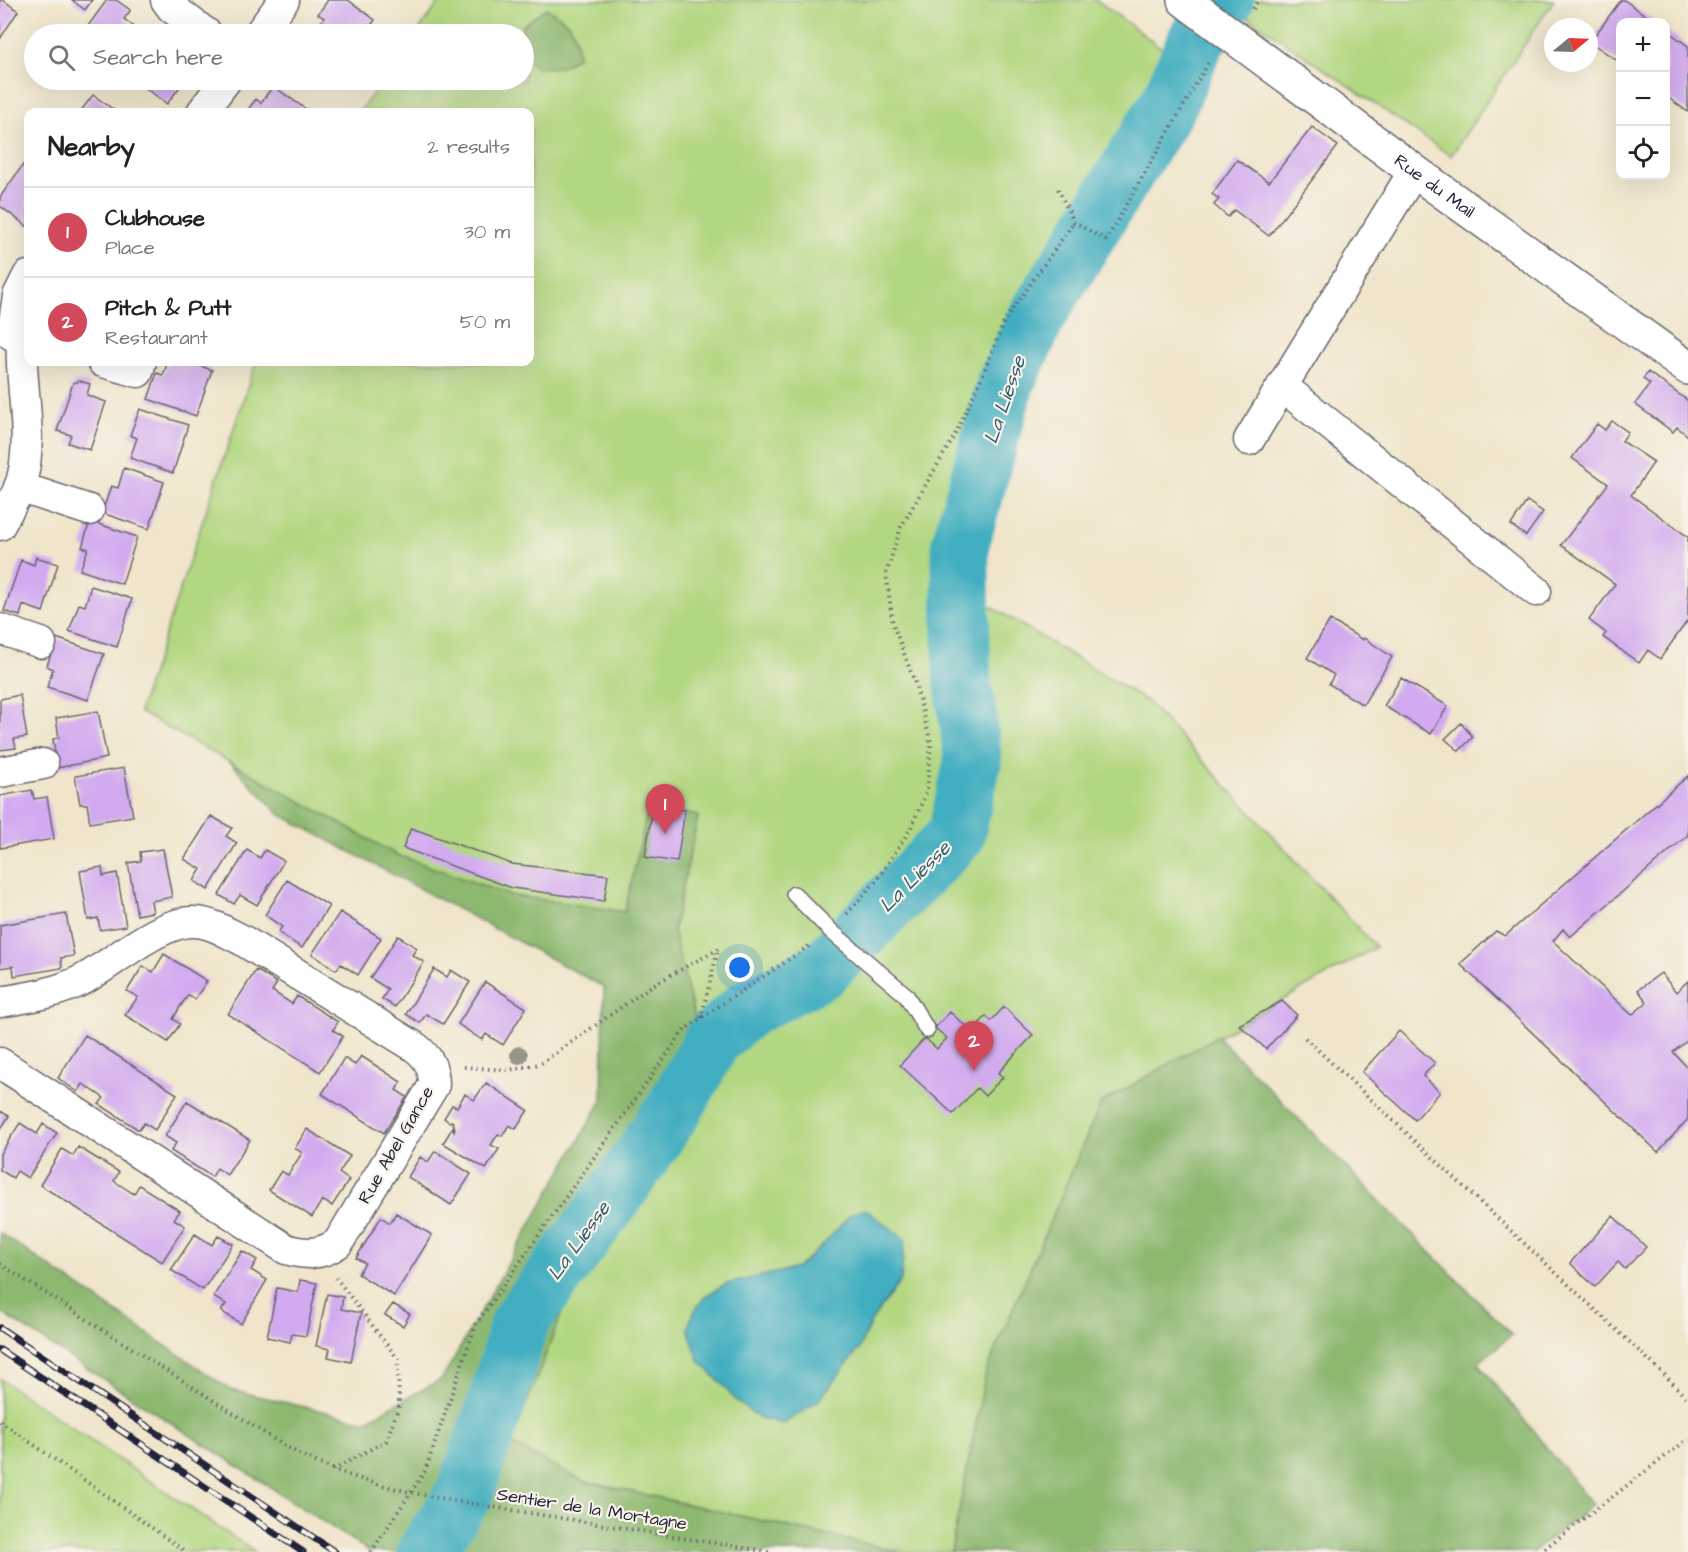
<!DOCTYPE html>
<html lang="en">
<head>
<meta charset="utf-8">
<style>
	body { margin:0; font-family:"Architects Daughter",sans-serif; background:#f2f2f2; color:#222 }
	.controls { position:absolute; right:18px; top:18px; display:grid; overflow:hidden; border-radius:12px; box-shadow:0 6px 24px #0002 }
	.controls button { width:54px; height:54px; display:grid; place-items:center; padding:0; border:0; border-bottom:2px solid #e0e0e0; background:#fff; color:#222; font:30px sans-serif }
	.compass { position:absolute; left:1544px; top:18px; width:54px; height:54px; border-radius:50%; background:#fff; box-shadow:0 6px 24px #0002; rotate:71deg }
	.you { position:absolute; left:740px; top:968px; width:21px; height:21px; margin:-15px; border:4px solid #fff; border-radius:50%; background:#1a73e8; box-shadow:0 0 0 9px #1a73e833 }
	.badge { display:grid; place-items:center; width:39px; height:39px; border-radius:50%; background:#d1495b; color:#fff; font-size:20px; font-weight:700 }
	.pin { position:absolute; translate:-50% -50px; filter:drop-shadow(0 2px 3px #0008) }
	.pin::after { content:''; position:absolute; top:32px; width:21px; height:18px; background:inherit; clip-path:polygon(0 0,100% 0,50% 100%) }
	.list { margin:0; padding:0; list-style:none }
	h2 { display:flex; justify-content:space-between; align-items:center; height:78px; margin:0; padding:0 24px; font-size:26px }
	h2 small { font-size:20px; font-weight:400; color:#767676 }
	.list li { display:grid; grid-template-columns:39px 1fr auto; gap:18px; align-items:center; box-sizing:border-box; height:90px; padding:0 24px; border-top:2px solid #e0e0e0 }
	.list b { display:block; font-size:22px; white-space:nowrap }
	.list p { margin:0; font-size:20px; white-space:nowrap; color:#767676 }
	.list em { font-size:20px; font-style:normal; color:#767676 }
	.icon { flex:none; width:33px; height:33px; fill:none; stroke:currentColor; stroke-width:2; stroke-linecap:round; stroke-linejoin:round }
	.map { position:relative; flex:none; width:1688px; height:1552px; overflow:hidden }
	.search { position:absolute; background:#fff; box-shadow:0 6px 24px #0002; left:24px; top:24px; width:510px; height:66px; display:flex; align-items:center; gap:15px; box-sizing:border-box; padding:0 21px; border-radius:33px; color:#767676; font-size:22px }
	.panel { position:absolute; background:#fff; box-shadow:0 6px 24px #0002; left:24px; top:108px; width:510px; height:258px; border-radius:12px }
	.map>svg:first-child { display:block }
</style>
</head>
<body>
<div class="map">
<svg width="1688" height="1552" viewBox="0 0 1688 1552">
	<rect width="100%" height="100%" fill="#f7f3e8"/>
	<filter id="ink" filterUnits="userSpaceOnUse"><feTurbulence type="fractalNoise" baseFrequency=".0167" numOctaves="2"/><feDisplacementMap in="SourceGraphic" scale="12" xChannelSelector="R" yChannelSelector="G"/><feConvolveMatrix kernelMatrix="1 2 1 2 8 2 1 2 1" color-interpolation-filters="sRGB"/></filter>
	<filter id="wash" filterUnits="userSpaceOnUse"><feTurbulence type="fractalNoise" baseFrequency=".008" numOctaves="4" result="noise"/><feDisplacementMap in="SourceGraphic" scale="24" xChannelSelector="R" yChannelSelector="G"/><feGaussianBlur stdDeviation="1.35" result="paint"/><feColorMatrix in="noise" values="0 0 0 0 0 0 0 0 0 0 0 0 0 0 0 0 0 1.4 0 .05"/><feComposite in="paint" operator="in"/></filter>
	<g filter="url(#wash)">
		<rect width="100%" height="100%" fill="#f0e5cb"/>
		<path fill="#b2d781" stroke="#6a7c5e" stroke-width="1.5" d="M441 0H1096L1207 81 1194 107 1021 390 944 578 1147 701 1376 947 1101 1103 986 1372 951 1552H902L583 1481 510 1444 577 1274 653 1168 709 1074 673 931 698 816 649 804 626 912 509 895 397 855 139 712 256 362H530V112H359L383 80H524V34H416Z
			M1223 0H1554L1451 156Z
			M0 1379 255 1552H0Z"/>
		<path fill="#8db86f" stroke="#586d55" stroke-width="1.5" d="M546 8C570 23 576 25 578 56L562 67 536 68 524 56 522 26Z
			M230 762 397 855 509 895 625 912 649 804 698 816 673 931 709 1074 653 1168 577 1274 511 1444 583 1481 902 1552H370L0 1312V1233L231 1390 365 1421 442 1379 602 1100 604 987 279 814Z
			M1217 1036 1512 1335 1478 1363 1593 1505 1533 1552H951L986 1372 1101 1103Z"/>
		<path fill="#41adc0" stroke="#32687e" stroke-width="1.5" d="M865 1209 905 1239 901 1280 872 1320 859 1349 818 1401 784 1424 759 1418 734 1399 724 1386 699 1361 688 1329 692 1315 705 1296 726 1284 797 1268 823 1245 850 1215Z"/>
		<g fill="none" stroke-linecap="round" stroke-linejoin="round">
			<path stroke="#41adc0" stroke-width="58" d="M426 1552 465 1493 498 1399 519 1323 618 1191 676 1106 713 1039 747 1009 821 971 956 836 973 760 962 675 960 545 1006 382 1039 313 1170 101 1196 41 1225 0"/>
		</g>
		<g id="blocks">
			<path fill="#d2aaf0" d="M0 0H3L18 11 0 39Z
				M72 0H92L85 10Z
				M107 0H116L129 9 130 11 124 19 144 34 150 26 162 34H82Z
				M328 0H348L375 20 365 34H312L324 18 318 14Z
				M1621 0H1624L1655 22H1620V58L1618 61 1590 42Z
				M1666 30 1688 46V112L1666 96 1667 89 1666 88Z
				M134 80H185L167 104Z
				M273 86 310 112H246L256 99 261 103Z
				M93 95 117 112H80Z
				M1312 127 1338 146 1269 236 1234 210 1228 217 1214 205 1219 199 1212 194 1237 160 1269 182Z
				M28 158V227L0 206V197Z
				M168 362H189L212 370 196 416 148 399 157 373 163 375Z
				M1648 372 1688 401V436L1677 427 1673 432 1635 404 1650 384 1643 379Z
				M80 381 90 384 87 395 106 402 90 450 68 443 71 435 57 431 73 383Z
				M140 409 188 425 173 473 130 458 137 438 130 435Z
				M1612 421 1628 432 1622 441 1654 462 1631 495 1688 537V620L1660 659 1648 650 1639 663 1603 637 1606 633 1589 620 1615 584 1561 545 1608 484 1572 458 1597 424 1605 430Z
				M124 468 164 482 149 529 102 513 111 486 118 488Z
				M1527 501 1543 512 1526 536 1511 525Z
				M90 521 137 537 122 584 80 570 88 549 82 547Z
				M36 557 58 564 43 612 23 605 20 616 4 611 21 560 34 565Z
				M91 586 132 599 117 647 69 631 79 604 85 606Z
				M1330 620 1363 640 1364 638 1392 657 1363 705 1329 684 1334 675 1307 658Z
				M56 638 104 654 88 700 47 687 53 669 47 666Z
				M1401 678 1448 706 1431 734 1384 706Z
				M20 695 27 737 14 739 16 748 0 750V699Z
				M98 711 107 758 57 768 53 739 59 738 56 718Z
				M1461 723 1473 737 1459 751 1445 739Z
				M124 768 133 816 90 823 87 804H80L75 776Z
				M1688 776V835L1570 937 1563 929 1553 941 1632 1015 1647 1002 1638 990 1661 973 1676 992 1688 981V1040L1673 1052 1688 1068V1119L1658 1152 1460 964 1496 931 1505 936Z
				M32 790 34 799 47 797 54 839 0 848V796Z
				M653 805 685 810 677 862 645 857Z
				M211 816 232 828 226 836 237 843 208 890 194 881 201 869 184 859Z
				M411 828 512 864 608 875 604 901 512 888 403 848Z
				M163 849 172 897 151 901 153 912 137 915 128 863 141 861 140 852Z
				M247 850 260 858 265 850 284 861 257 905 240 895 234 904 219 895Z
				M102 867 103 876 117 873 126 926 100 930 98 918 88 920 80 871Z
				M287 880 329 906 302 948 278 932 282 927 265 915Z
				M340 912 381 938 358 975 341 964 336 970 312 954Z
				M66 914 74 956 61 958 62 968 14 976 13 966 0 968V925Z
				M398 936 417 948 412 955 424 962 395 1007 382 999 388 989 370 978Z
				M164 954 207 981 195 999 188 995 180 1007 173 1019 180 1024 168 1042 125 1015 138 997 127 991 135 978 143 966 153 972Z
				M434 969 447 977 451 970 470 982 443 1024 426 1014 420 1023 406 1014Z
				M256 970 277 983 272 991 292 1004 297 996 338 1022 333 1030 343 1036 320 1072 228 1014Z
				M485 982 526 1008 503 1045 486 1034 482 1040 458 1024Z
				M1282 1001 1297 1015 1266 1049 1239 1025Z
				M1004 1007 1033 1035 998 1073 1003 1077 985 1096 977 1088 953 1114 900 1065 925 1038 937 1049 947 1038 935 1028 950 1012 972 1032 986 1016 991 1021Z
				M1399 1031 1435 1063 1423 1076 1440 1092 1415 1120 1362 1072Z
				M85 1035 177 1094 155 1130 144 1123 139 1130 99 1104 104 1098 83 1084 78 1092 58 1078Z
				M361 1056 401 1082 396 1090 407 1097 384 1133 322 1094 344 1058 355 1065Z
				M486 1083 528 1110 516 1129 509 1125 502 1136 498 1134 491 1145 499 1149 486 1169 443 1143 453 1127 454 1131 455 1128 452 1121 449 1122 444 1118 452 1105 457 1107 465 1094 474 1100Z
				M187 1101 250 1140 227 1175 217 1168 212 1177 171 1151 176 1143 165 1136Z
				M0 1111 9 1116 0 1130Z
				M20 1123 37 1134 43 1124 57 1133 28 1178 17 1171 13 1178 0 1170V1154Z
				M307 1129 350 1156 339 1173 349 1180 332 1206 322 1200 312 1217 269 1190 281 1171 288 1175 302 1153 295 1148Z
				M78 1147 119 1172 114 1181 123 1187 134 1194 139 1185 180 1211 174 1219 185 1226 162 1262 40 1185 62 1149 73 1156Z
				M435 1151 471 1174 451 1205 408 1177 420 1157 428 1162Z
				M396 1213 432 1235 394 1296 358 1274 365 1263 356 1258 381 1217 390 1223Z
				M1613 1216 1646 1247 1625 1269 1618 1262 1595 1287 1570 1263Z
				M195 1234 212 1245 218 1236 233 1244 203 1290 171 1270Z
				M242 1251 257 1260 251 1270 267 1280 241 1324 221 1311 226 1304 213 1297Z
				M300 1280 317 1283 306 1336 292 1334 290 1342 267 1337 277 1288 298 1292Z
				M327 1294 343 1297 341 1309 361 1313 351 1362 328 1357 330 1349 316 1346Z
				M393 1304 410 1314 403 1326 385 1315Z"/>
		</g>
	</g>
	<g filter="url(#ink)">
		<use href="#blocks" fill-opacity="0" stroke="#6a666d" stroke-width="1.5"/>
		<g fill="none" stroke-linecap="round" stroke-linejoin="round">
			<defs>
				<path id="lane" d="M794 894 832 932 906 995 927 1030"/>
				<path id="street" d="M166 0 172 8 207 34
					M259 34 284 0
					M202 112 226 80
					M12 335 18 296 28 276
					M103 362 138 372 141 362
					M1282 386 1536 591
					M1249 440 1414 171
					M19 487 89 510
					M0 525C8 510 18 495 22 479 34 434 19 384 22 338
					M0 629 41 643
					M0 772 43 764
					M0 1002C29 997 58 993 84 979 113 963 162 920 194 922 211 922 227 933 242 940L415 1047C428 1057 434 1067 434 1085L338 1243C321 1255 306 1255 286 1249L0 1063"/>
				<g id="primary">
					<path id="s1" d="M1184 0 1414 171 1688 368"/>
				</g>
			</defs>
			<use href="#lane" stroke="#6a666d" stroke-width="18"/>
			<use href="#street" stroke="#6a666d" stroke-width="33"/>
			<use href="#primary" stroke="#6a666d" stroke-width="36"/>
			<path stroke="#6a666d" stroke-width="4" stroke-dasharray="1.5 4.5" stroke-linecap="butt" d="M1253 9 1258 0
				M1058 189 1074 222 1106 240 1210 60
				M847 914 877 880 910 830 927 791 931 743 915 683 893 624 886 574 901 527 956 433 980 381 1005 320 1074 222
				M701 1018 718 950
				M1305 1038 1667 1377 1688 1400
				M464 1067 508 1070 540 1064 653 985 718 949
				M0 1264 280 1443C355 1489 445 1499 530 1513 610 1526 689 1539 769 1552
				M0 1421 186 1552
				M333 1470 386 1441 399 1406 398 1359 336 1278
				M371 1552 425 1471 476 1324 685 1029 812 944
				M1540 1552 1688 1439"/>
			<use href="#lane" stroke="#fff" stroke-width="15"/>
			<use href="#street" stroke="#fff" stroke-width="30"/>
			<use href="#primary" stroke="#fff" stroke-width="33"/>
			<defs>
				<path id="rail" d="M0 1328 335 1552
					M0 1350 303 1552"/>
			</defs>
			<use href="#rail" stroke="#22223b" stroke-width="7"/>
			<use href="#rail" stroke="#f7f3e8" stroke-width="4.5" stroke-dasharray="14" stroke-linecap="butt"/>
		</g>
		<circle fill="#969787" cx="519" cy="1055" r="9"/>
	</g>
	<g text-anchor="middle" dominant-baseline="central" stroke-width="4.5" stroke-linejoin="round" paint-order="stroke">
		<g font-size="18" fill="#22223b" stroke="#f7f3e8">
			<text stroke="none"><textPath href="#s1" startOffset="312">Rue du Mail</textPath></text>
			<text transform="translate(396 1145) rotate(-60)">Rue Abel Gance</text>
			<text transform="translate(592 1509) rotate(9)">Sentier de la Mortagne</text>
		</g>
		<g font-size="20" font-style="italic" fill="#2e5a70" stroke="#f7f3e8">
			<text transform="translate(1005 400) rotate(-71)">La Liesse</text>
			<text transform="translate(915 877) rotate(-45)">La Liesse</text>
			<text transform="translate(579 1241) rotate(-54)">La Liesse</text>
		</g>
	</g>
</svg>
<div class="controls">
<button>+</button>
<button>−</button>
<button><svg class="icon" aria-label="locate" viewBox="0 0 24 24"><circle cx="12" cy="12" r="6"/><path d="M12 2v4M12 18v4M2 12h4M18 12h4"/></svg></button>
</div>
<svg class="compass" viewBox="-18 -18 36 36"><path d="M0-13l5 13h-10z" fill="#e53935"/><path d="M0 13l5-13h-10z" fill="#767676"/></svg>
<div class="you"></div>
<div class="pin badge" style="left:665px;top:834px">1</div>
<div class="pin badge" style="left:974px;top:1071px">2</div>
<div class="search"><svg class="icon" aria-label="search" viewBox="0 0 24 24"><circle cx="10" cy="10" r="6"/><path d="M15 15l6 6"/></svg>Search here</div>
<section class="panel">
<h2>Nearby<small>2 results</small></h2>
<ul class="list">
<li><span class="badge">1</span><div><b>Clubhouse</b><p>Place</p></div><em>30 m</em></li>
<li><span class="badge">2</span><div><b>Pitch &amp; Putt</b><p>Restaurant</p></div><em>50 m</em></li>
</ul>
</section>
</div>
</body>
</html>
